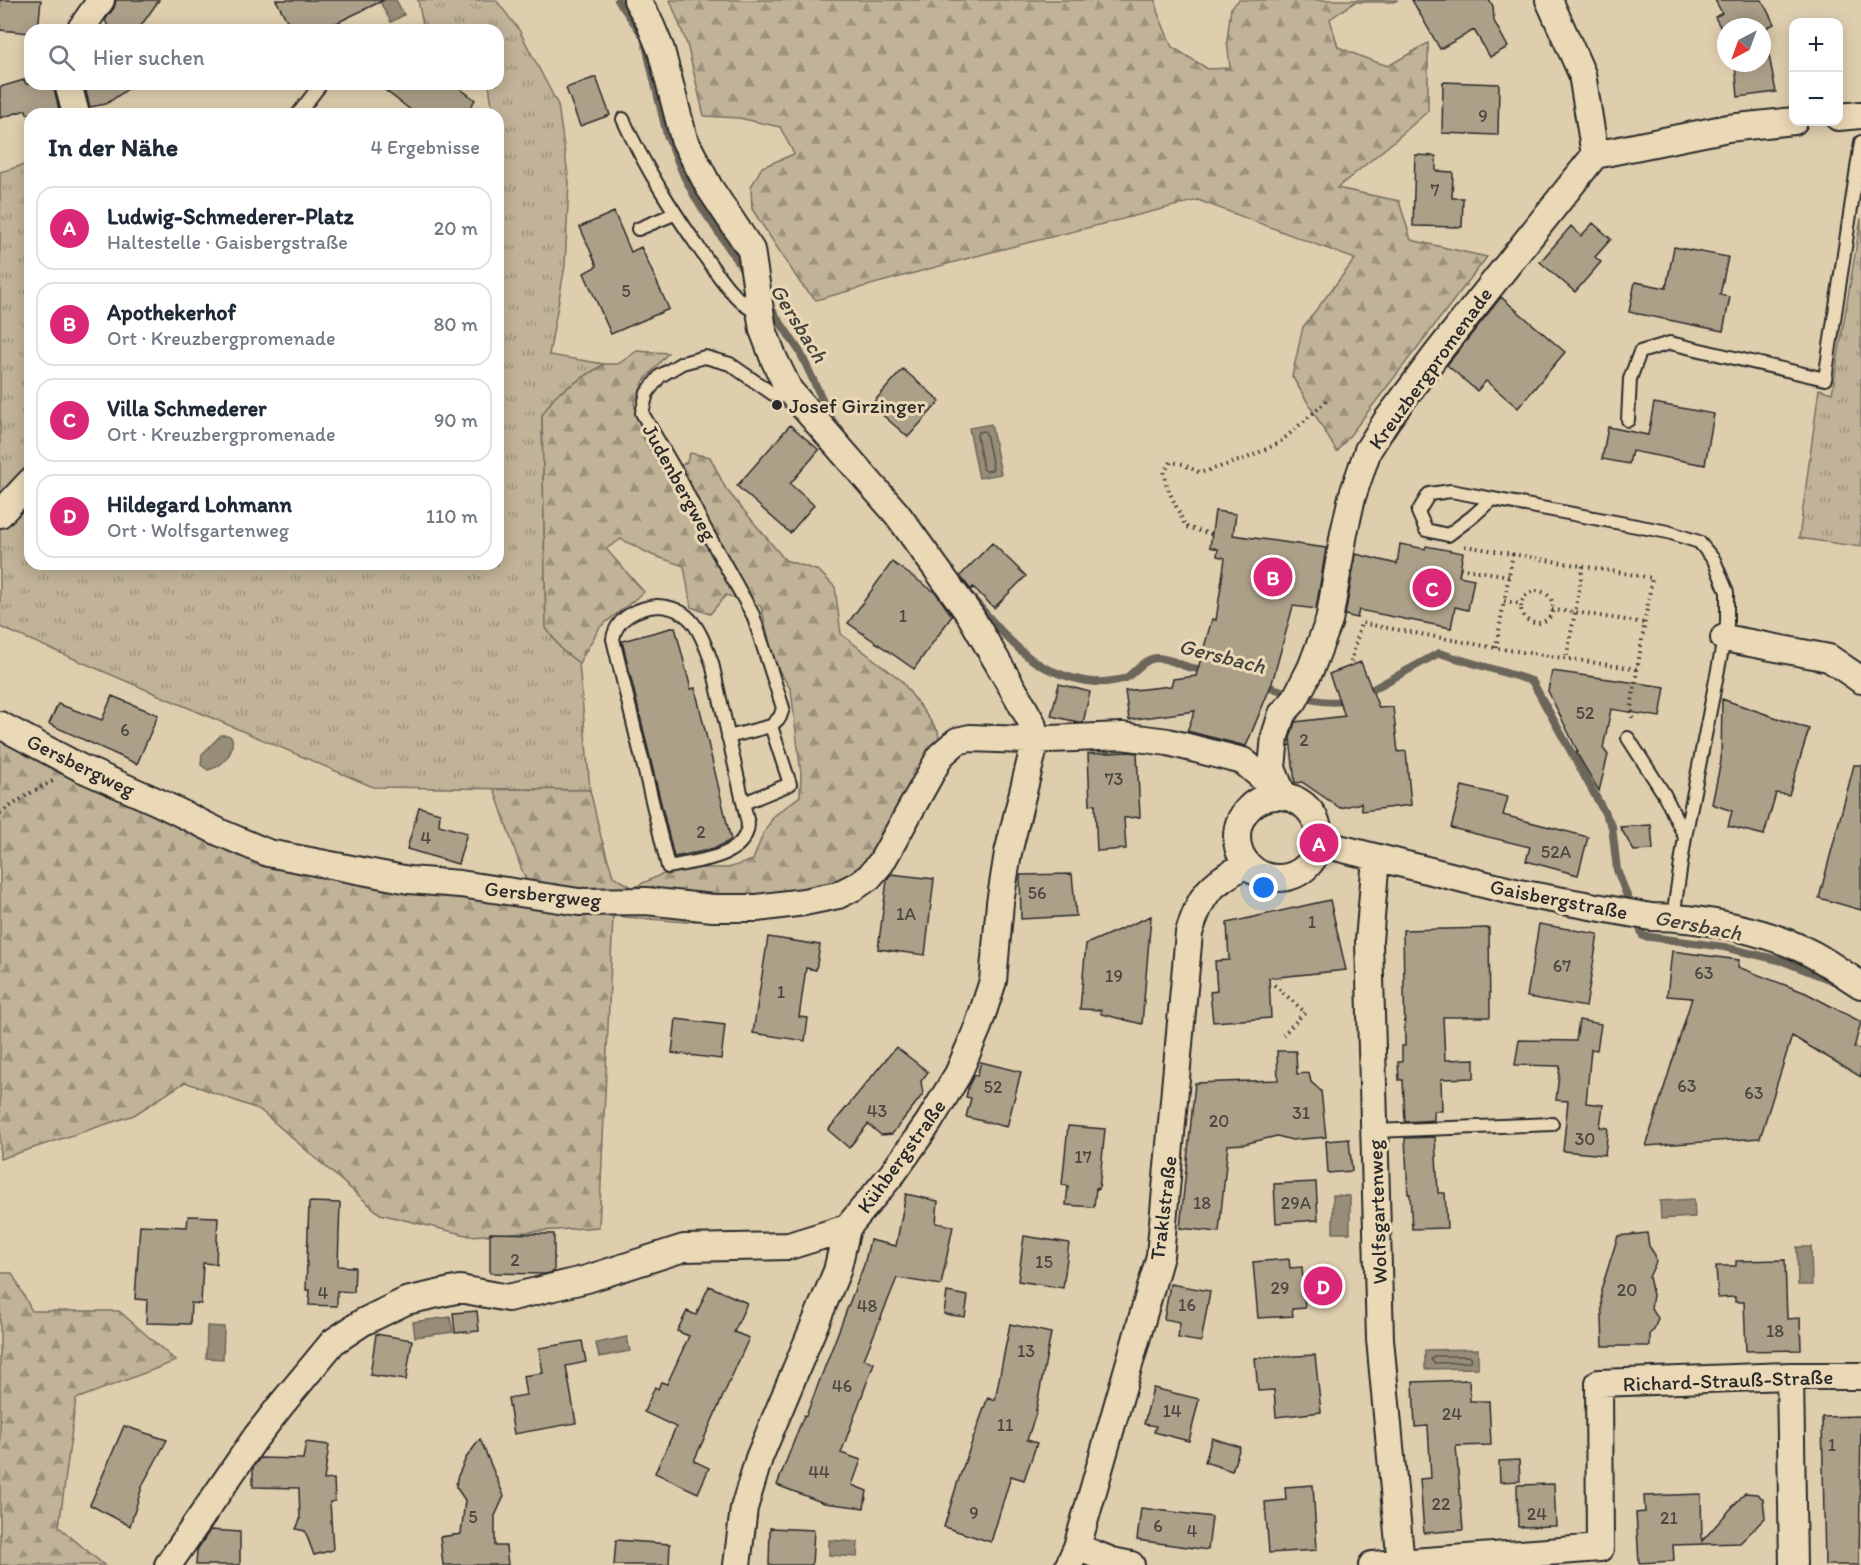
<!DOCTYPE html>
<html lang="de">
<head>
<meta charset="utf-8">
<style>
	body { margin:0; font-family:Itim,sans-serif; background:#f2f2f3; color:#1f2937 }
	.controls { position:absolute; right:18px; top:18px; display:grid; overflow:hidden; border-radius:12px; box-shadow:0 3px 15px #0003 }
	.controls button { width:54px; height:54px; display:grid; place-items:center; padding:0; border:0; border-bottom:2px solid #e0e1e3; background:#fff; color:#1f2937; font:30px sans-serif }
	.compass { position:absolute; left:1717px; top:18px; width:54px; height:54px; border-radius:50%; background:#fff; box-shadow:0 3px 15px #0003; rotate:221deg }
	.you { position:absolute; left:1264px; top:888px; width:21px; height:21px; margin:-15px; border:4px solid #fff; border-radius:50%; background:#1a73e8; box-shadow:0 0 0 9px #1a73e833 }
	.badge { display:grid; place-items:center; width:39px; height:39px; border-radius:50%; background:#db2777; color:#fff; font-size:20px; font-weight:700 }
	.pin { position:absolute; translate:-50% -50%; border:3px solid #fff; box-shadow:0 2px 6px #0006 }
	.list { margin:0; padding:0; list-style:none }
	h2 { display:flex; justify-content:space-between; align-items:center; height:78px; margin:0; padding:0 24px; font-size:26px }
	h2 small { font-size:20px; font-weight:400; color:#747a83 }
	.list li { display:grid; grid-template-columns:39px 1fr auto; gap:18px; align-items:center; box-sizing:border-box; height:84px; margin:0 12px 12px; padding:0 12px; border:2px solid #e0e1e3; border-radius:18px }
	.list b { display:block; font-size:22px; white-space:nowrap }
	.list p { margin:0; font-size:20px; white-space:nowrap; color:#747a83 }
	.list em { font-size:20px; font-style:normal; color:#747a83 }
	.icon { flex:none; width:33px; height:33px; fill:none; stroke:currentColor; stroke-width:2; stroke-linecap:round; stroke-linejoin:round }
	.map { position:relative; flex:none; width:1861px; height:1565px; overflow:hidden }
	.search { position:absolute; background:#fff; box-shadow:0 3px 15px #0003; left:24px; top:24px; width:480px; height:66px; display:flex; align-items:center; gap:15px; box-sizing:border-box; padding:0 21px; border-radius:18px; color:#747a83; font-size:22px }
	.panel { position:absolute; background:#fff; box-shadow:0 3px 15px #0003; left:24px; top:108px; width:480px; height:462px; border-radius:18px }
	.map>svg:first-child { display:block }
</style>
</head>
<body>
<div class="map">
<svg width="1861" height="1565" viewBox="0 0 1861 1565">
	<defs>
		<pattern id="grass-tufts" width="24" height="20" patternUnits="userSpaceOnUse" patternTransform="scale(1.5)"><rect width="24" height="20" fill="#c1b398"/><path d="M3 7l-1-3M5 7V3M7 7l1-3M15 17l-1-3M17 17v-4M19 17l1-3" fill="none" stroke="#9d927c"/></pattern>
		<pattern id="forest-firs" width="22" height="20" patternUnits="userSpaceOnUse" patternTransform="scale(1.5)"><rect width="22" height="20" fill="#c1b398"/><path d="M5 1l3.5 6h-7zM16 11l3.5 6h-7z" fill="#9d927c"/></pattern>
	</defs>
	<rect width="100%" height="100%" fill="#dfceae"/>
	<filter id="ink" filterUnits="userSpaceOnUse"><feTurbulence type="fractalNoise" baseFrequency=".0167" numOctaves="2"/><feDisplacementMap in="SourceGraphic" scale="12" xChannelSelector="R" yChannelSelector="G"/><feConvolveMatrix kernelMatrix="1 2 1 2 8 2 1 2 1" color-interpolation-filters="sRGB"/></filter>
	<g filter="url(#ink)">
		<path fill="url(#grass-tufts)" stroke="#766f62" stroke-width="1.5" d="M418 0H496L519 30 558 105 569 182 565 266 549 355 604 364 556 395 542 415 546 628 562 650 579 663 590 790 373 787 0 627V172L30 163V564H498V114H493L489 84H498V30H424Z
			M1861 218V547L1799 538 1819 389 1832 393Z"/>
		<path fill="url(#forest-firs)" stroke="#766f62" stroke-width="1.5" d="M670 0H1156L1157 11 1172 47 1208 69 1230 68 1227 40 1231 8 1239 0H1398L1393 2H1355L1330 19 1338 47 1362 57 1388 66 1428 43V111L1392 143 1337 188 1399 201 1411 240 1487 257 1337 452 1292 376 1303 327 1355 259 1198 200 991 252 816 300 801 284 752 209 751 187 762 167 794 154 780 127 739 118 704 116 687 44Z
			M637 351 668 353 644 381 634 403 643 437 665 475 687 462 690 453 710 457 726 489 785 560 819 571 835 587 841 634 901 680 938 731 944 776 909 841 878 883 840 902 686 922 613 916 599 1227 470 1236 380 1214 260 1110 185 1082 134 1115 0 1159V731L240 856 536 903 521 868 494 789 590 790 601 837 613 876 633 888 660 875 692 868H728L753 860 763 834 774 816 800 796 801 774 791 690 774 662 761 606 726 595 710 614 691 607 684 566 652 555 621 539 606 549 644 592 600 627 579 663 562 650 546 628 542 415 556 395 604 364H618Z
			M0 1273H12L32 1311H119L176 1361 76 1399 59 1527 104 1565H0Z"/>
		<path fill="#988d79" stroke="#6c665a" stroke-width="1.5" d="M379 0H396L404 15 391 22Z
			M991 424 1001 474 979 478 969 428Z
			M221 735H228L232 738C234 754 223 766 208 770L201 765 202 754Z
			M1333 1195 1350 1196V1233H1333Z
			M1694 1199 1695 1217 1661 1219 1660 1201Z
			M1797 1247H1811L1812 1285H1798Z
			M450 1317 453 1332 415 1337 413 1322Z
			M207 1326 224 1327 223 1359 206 1358Z
			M627 1337 630 1351 599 1357 596 1343Z
			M1478 1349V1368L1425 1369V1350Z
			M829 1540 858 1542 857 1557 829 1555Z"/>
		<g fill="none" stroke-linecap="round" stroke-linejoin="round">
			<path stroke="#57524a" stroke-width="1.5" d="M984 431 986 433 993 467 992 470 986 471 983 469 977 435 978 432Z
				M1434 1356H1469L1472 1359 1469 1362 1434 1363 1431 1359Z"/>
			<path stroke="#6c665a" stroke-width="8" d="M618 0 644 37 667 135 684 176 696 199 747 275
				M768 304 800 352 832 420 841 431
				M972 598C990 618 1011 645 1034 661 1053 674 1090 686 1112 681 1117 680 1122 680 1126 678 1135 672 1144 659 1156 658 1174 658 1187 671 1205 669
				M1263 685C1288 692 1321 707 1348 700
				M1364 694 1439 653 1532 681 1612 826 1617 870 1632 909
				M1637 920 1643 936 1724 947 1783 961 1836 982"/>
		</g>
		<path fill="#ada089" stroke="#2b2b2b" stroke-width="1.5" d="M0 0H41L38 30H30V33L0 30Z
			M116 0H159L138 30H110L105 20 114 8Z
			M276 0H384L322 30H292Z
			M1412 0H1489L1493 6 1494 21 1508 47 1490 57 1474 30 1440 49Z
			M1715 0H1762L1774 24 1764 29 1776 92 1738 97 1735 63H1762V27H1726V38L1715 17 1722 13Z
			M596 77 610 115 580 126 566 88Z
			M24 80 26 84H53L60 114H27L26 110 0 118V87Z
			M1443 82 1499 84 1498 135 1442 133Z
			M84 84H135L106 104 90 107Z
			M377 84H454L475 100 466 114H416Z
			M1415 155 1436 156V171L1453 172 1452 198H1463L1462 227 1413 226Z
			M614 212 631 252 641 247 669 309 611 334 584 273 597 266 580 227Z
			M1593 223 1611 239 1595 257 1601 262 1575 292 1540 262 1571 226 1581 236Z
			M1674 247 1728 257 1720 295 1730 297 1723 331 1629 312 1635 282 1666 288Z
			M1501 297 1565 352 1518 408 1486 381 1477 391 1447 365Z
			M903 369 940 401 908 437 871 405Z
			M1654 403 1714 414 1705 465 1632 451 1629 464 1602 459 1608 427 1648 435Z
			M790 425 819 450 790 484 814 505 790 533 737 486Z
			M1215 511 1236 514 1233 535 1326 548 1316 609 1293 606 1272 683 1246 746 1187 731 1195 711 1129 720 1125 691 1171 686 1173 679 1196 676 1212 619 1216 620 1225 558 1217 556 1218 549 1210 547Z
			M992 543 1026 576 994 608 973 587 971 590 960 576Z
			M1400 544 1425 549 1426 546 1463 553 1459 576 1474 579 1468 610 1455 607 1451 628 1359 610 1357 618 1345 615 1356 554 1397 564Z
			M892 562 936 593 952 616 914 669 848 623Z
			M675 627 691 689 695 688 731 840 714 849 674 857 622 641Z
			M1361 662 1379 708 1393 707 1398 752 1406 751 1411 805 1362 811 1361 803 1340 808 1302 782 1295 783 1290 738 1295 722 1345 716 1329 674Z
			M1552 671 1665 687 1660 717 1611 709 1603 748 1608 755 1599 791 1576 752H1578L1548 691Z
			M1059 684 1090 692 1083 723 1051 716Z
			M112 696 158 715 137 764 49 724 58 704 102 720Z
			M1722 699 1809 729 1789 795 1776 793 1764 835 1728 826 1732 811 1712 804 1721 761Z
			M1128 752 1137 753 1140 817 1124 818 1126 849 1097 851 1095 804 1090 805 1088 754Z
			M1854 765H1861V910L1819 898Z
			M1462 786 1508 797 1503 815 1588 837 1578 875 1526 861 1530 847 1451 828Z
			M419 807 440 813 439 825 467 833 458 864 407 849Z
			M1651 825 1653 850 1634 851 1620 827Z
			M891 874 934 879 925 955 878 949 887 880Z
			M1072 874 1076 916 1021 919 1020 875Z
			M1330 900 1346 970 1269 978 1271 1018 1213 1022 1210 992 1217 991 1215 961 1229 960 1227 923Z
			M1151 916 1142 1024 1101 1014V1010L1080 1009 1086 944Z
			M1539 924 1598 934 1586 1007 1527 997Z
			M1489 928 1490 1017H1443L1445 1060 1474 1059V1078L1441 1079 1442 1111H1434V1120L1405 1122 1403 1080H1399L1398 1062H1402V1046H1405L1403 930Z
			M768 937 820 945 816 970 806 968 799 1017 808 1018 805 1041 753 1033Z
			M1672 951 1739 960 1738 967 1806 993 1861 1022 1854 1048 1861 1049V1077L1792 1036 1760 1138 1646 1146 1692 998 1667 996Z
			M676 1019 725 1025 721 1059 672 1053Z
			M1579 1020 1601 1024 1597 1050 1591 1049 1586 1103 1603 1105 1600 1127 1608 1128 1605 1155 1563 1151 1568 1101 1556 1100 1560 1066 1515 1065 1519 1040 1576 1041Z
			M896 1047 928 1072 921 1081 923 1094 892 1134 881 1135 868 1124 849 1148 828 1130Z
			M1277 1051H1296L1297 1074 1309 1073 1311 1082 1321 1091 1326 1137 1292 1140 1277 1136 1244 1144 1228 1145 1219 1232 1180 1228 1195 1083 1278 1080Z
			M981 1062 1021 1072 1007 1127 966 1117 971 1098 966 1097 969 1085 974 1075 977 1076Z
			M1068 1126 1105 1129 1099 1189 1096 1188 1094 1207 1066 1205 1068 1186 1062 1185Z
			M1435 1137 1438 1193H1445L1447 1228 1412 1229 1410 1194H1408L1405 1138Z
			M1349 1139 1352 1171 1328 1173 1326 1141Z
			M1316 1182 1318 1220 1276 1223 1274 1184Z
			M906 1194 938 1201 936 1223 953 1226 941 1285 897 1278 864 1359 874 1363 841 1453 861 1460 852 1485 867 1491 864 1508 824 1503 777 1485 804 1415 806 1416 864 1265 870 1240 896 1246Z
			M309 1202 340 1203 338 1266 355 1267 354 1292 337 1291V1306L309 1305 310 1290H306Z
			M188 1216 218 1217 216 1264 203 1263 201 1304 191 1303 190 1324 146 1323 147 1300 135 1299 140 1225 187 1227Z
			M490 1233 554 1234V1272L545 1274 490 1273Z
			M1647 1233 1649 1246 1655 1255 1656 1262 1649 1277 1653 1295 1651 1308 1658 1318 1654 1330 1650 1333V1346H1603L1601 1290 1618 1236Z
			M1024 1236 1069 1243 1063 1288 1018 1281Z
			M1289 1259 1290 1268 1302 1267 1305 1308 1292 1309 1293 1316 1258 1318 1253 1262Z
			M1785 1260 1787 1319 1800 1318 1801 1350 1746 1351 1744 1302H1735V1297L1718 1298 1716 1266H1736V1261Z
			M1170 1284 1210 1291 1201 1342 1178 1338 1180 1322 1164 1319Z
			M709 1286 747 1303 734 1332 749 1338 694 1461 709 1468 698 1493 655 1473 676 1427 644 1412 655 1387 658 1389 661 1382 667 1384 689 1336 677 1331 687 1311 696 1315Z
			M947 1292 968 1296 965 1317 944 1314Z
			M477 1311 479 1331 455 1333 453 1313Z
			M1010 1324 1051 1333 1036 1410H1037L1027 1440 1037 1443 1024 1480 1011 1476 991 1542 944 1527 957 1484 988 1397 995 1400Z
			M376 1334 412 1340 406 1380 370 1375Z
			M582 1341 586 1362 566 1366 576 1423 514 1434 508 1398 526 1395 523 1376 543 1373 539 1348Z
			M1315 1355 1321 1412 1276 1417 1274 1390 1258 1391 1255 1358Z
			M1469 1380 1470 1401H1489L1491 1445 1456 1446 1463 1530 1424 1533 1420 1479 1431 1478 1428 1426 1415 1427 1413 1382Z
			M1153 1388 1199 1399 1189 1441 1154 1432 1156 1426 1144 1424Z
			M1861 1416 1859 1565H1825L1822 1417Z
			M124 1426 167 1440 143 1484 130 1526 90 1505Z
			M1212 1438 1240 1447 1232 1471 1205 1462Z
			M480 1439 504 1496 495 1516V1546H506L508 1565H443L440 1537 461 1534 465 1500 456 1487 457 1478 466 1458Z
			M306 1442 329 1445 324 1480 334 1479 335 1501 330 1502 333 1550 314 1555 305 1531 296 1529 300 1520 299 1488 253 1487V1467L260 1458 303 1459Z
			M1519 1460 1520 1481 1500 1482 1499 1461Z
			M1554 1484 1556 1526 1518 1527 1517 1485Z
			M1313 1485 1317 1550 1269 1553 1265 1502 1286 1500 1285 1487Z
			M1745 1493 1757 1494 1763 1499 1765 1518 1740 1543 1673 1545 1674 1561 1639 1563 1636 1513 1645 1512 1644 1496 1701 1494 1702 1541Z
			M1141 1508 1212 1517 1208 1550 1137 1540Z
			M770 1528 814 1530 812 1565H769Z
			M210 1530 240 1532V1565H196L197 1550Z
			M616 1540 670 1544 669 1565H614Z"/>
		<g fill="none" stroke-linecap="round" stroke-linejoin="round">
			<defs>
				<path id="lane" d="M298 114 321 84
					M623 119C645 168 673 211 703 254 718 275 736 303 759 314
					M638 229 674 214
					M1628 420 1630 379 1640 352 1670 343 1825 379 1861 142
					M1491 500 1472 517 1448 535 1426 530 1418 512 1429 494 1451 491 1668 532 1699 542 1714 560 1727 592V624L1685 837 1673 917
					M657 606C693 607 701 634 712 663L748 824C746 859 694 861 668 867L613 639C616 618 637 608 657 606Z
					M771 726 780 717 783 708 753 615 704 527 678 475 642 413 647 393 660 376 682 363 705 357 730 364 773 394 791 398
					M728 737 771 726 790 784 744 803
					M1628 738 1664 794 1685 837
					M1375 1131 1552 1124"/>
				<path id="street" d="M637 0 649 21 661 50 684 139 709 187 751 250 763 330 774 359 789 390 897 514 970 615 1016 694 1032 723 1036 739 1008 853 1000 903 993 981 978 1027 958 1074 929 1122 893 1173 847 1228 837 1271 759 1458 744 1508 737 1565
					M80 30 101 0
					M68 84 76 114
					M1838 117 1861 115
					M1595 155 1728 128 1794 121
					M0 514 30 482
					M1724 638 1829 658 1861 680
					M0 725 81 768 158 802 221 833 268 853 409 880 460 884 579 902 646 901 713 908H757L804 902 838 895 856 886 869 877 881 863 941 755 957 741 970 738 1027 740 1122 736 1168 742 1243 761 1262 777 1268 786 1270 796
					M1282 793 1272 768 1275 736 1282 714 1294 701 1311 668 1329 621 1344 533 1352 497 1368 450 1387 420 1439 351 1595 155 1582 74 1549 0
					M1237 837a41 41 0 1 1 82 0a41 41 0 1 1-82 0Z
					M1319 843 1519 893 1651 917C1701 917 1770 931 1814 955 1830 964 1845 975 1861 985
					M1376 858 1369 941 1380 1339 1401 1565
					M1790 1376 1793 1565
					M1077 1547 1112 1561 1131 1565
					M168 1565 256 1437 281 1405 333 1342 363 1322 406 1301 460 1289 508 1298 587 1279 684 1248 789 1246 847 1228
					M1069 1565 1077 1547 1160 1256 1189 933C1202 891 1209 887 1245 864
					M1372 1565 1600 1548 1599 1383 1790 1376H1861"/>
			</defs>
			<use href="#lane" stroke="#2b2b2b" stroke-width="16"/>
			<use href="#street" stroke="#2b2b2b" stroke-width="30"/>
			<path stroke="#2b2b2b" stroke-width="4" stroke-dasharray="1.5 4.5" stroke-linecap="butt" d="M1211 534 1186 527 1167 487 1164 472 1171 462 1183 464 1200 473 1245 459 1279 443 1327 401
				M1465 546 1652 578 1631 708 1633 720
				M1513 554 1504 601 1521 604
				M1583 566 1575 612 1644 623
				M1460 568 1509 576
				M1521 607a16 16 0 1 1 32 0a16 16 0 1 1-32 0Z
				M1552 610 1575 612 1566 659
				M1496 648 1504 601
				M1351 662 1361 623 1496 648 1637 669
				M0 813 32 792 53 781
				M1274 985 1305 1012 1283 1035"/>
			<use href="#lane" stroke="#ead8b6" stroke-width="12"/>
			<use href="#street" stroke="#ead8b6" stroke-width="26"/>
		</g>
	</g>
	<circle fill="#2b2b2b" stroke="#ead8b6" stroke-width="2" cx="777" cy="405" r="6"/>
	<g text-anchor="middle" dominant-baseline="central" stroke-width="6" stroke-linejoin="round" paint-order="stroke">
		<g font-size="18" fill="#4c4842">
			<text x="1483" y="116">9</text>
			<text x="1435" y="190">7</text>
			<text x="626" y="291">5</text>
			<text x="903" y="616">1</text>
			<text x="1585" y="713">52</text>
			<text x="125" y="730">6</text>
			<text x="1304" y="740">2</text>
			<text x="1114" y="779">73</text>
			<text x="701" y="832">2</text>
			<text x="426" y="838">4</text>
			<text x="1556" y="852">52A</text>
			<text x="1037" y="893">56</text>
			<text x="906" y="914">1A</text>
			<text x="1312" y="922">1</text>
			<text x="1562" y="966">67</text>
			<text x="1704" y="973">63</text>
			<text x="1114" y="976">19</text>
			<text x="781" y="992">1</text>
			<text x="1687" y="1086">63</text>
			<text x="993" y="1087">52</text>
			<text x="1754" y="1093">63</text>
			<text x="877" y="1111">43</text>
			<text x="1301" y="1113">31</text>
			<text x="1219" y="1121">20</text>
			<text x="1585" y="1139">30</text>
			<text x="1083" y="1157">17</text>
			<text x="1202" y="1203">18</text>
			<text x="1296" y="1203">29A</text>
			<text x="515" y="1260">2</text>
			<text x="1044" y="1262">15</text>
			<text x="1280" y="1288">29</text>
			<text x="1627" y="1290">20</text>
			<text x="323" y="1293">4</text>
			<text x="1187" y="1305">16</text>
			<text x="867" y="1306">48</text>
			<text x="1775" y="1331">18</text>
			<text x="1026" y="1351">13</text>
			<text x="842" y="1386">46</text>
			<text x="1172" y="1411">14</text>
			<text x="1452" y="1414">24</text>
			<text x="1005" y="1425">11</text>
			<text x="1832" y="1445">1</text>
			<text x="819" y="1472">44</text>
			<text x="1441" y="1504">22</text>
			<text x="974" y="1513">9</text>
			<text x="1537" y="1514">24</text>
			<text x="473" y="1517">5</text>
			<text x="1669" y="1518">21</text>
			<text x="1158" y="1526">6</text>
			<text x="1192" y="1531">4</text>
		</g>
		<g font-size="21" fill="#2b2b2b" stroke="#ead8b6">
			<text transform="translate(1430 368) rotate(-54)">Kreuzbergpromenade</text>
			<text transform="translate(680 482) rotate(61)">Judenbergweg</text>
			<text transform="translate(81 765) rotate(26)">Gersbergweg</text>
			<text transform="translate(543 894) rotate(6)">Gersbergweg</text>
			<text transform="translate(1559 899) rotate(11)">Gaisbergstraße</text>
			<text transform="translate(901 1156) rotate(-54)">Kühbergstraße</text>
			<text transform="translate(1163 1208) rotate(-83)">Traklstraße</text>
			<text transform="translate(1377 1212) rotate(-92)">Wolfsgartenweg</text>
			<text transform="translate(1728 1380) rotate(-2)">Richard-Strauß-Straße</text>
		</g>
		<g font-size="21" fill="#2b2b2b" stroke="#ead8b6" text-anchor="start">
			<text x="789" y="405">Josef Girzinger</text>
		</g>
		<g font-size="22" font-style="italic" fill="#46443e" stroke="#ead8b6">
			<text transform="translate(799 323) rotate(58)">Gersbach</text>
			<text transform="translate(1222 656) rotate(14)">Gersbach</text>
			<text transform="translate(1698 925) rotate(11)">Gersbach</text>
		</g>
	</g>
</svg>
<div class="controls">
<button>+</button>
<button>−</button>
</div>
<svg class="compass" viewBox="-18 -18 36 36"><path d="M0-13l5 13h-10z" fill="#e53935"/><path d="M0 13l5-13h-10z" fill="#747a83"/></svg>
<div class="you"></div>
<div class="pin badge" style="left:1319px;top:843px">A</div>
<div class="pin badge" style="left:1273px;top:577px">B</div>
<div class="pin badge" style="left:1432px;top:588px">C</div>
<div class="pin badge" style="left:1323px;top:1286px">D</div>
<div class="search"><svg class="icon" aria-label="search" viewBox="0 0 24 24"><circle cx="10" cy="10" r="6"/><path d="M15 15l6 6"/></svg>Hier suchen</div>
<section class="panel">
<h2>In der Nähe<small>4 Ergebnisse</small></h2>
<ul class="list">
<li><span class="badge">A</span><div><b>Ludwig-Schmederer-Platz</b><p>Haltestelle · Gaisbergstraße</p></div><em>20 m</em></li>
<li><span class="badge">B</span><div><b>Apothekerhof</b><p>Ort · Kreuzbergpromenade</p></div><em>80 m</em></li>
<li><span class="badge">C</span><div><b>Villa Schmederer</b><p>Ort · Kreuzbergpromenade</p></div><em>90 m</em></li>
<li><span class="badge">D</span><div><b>Hildegard Lohmann</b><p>Ort · Wolfsgartenweg</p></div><em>110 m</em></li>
</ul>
</section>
</div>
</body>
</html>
